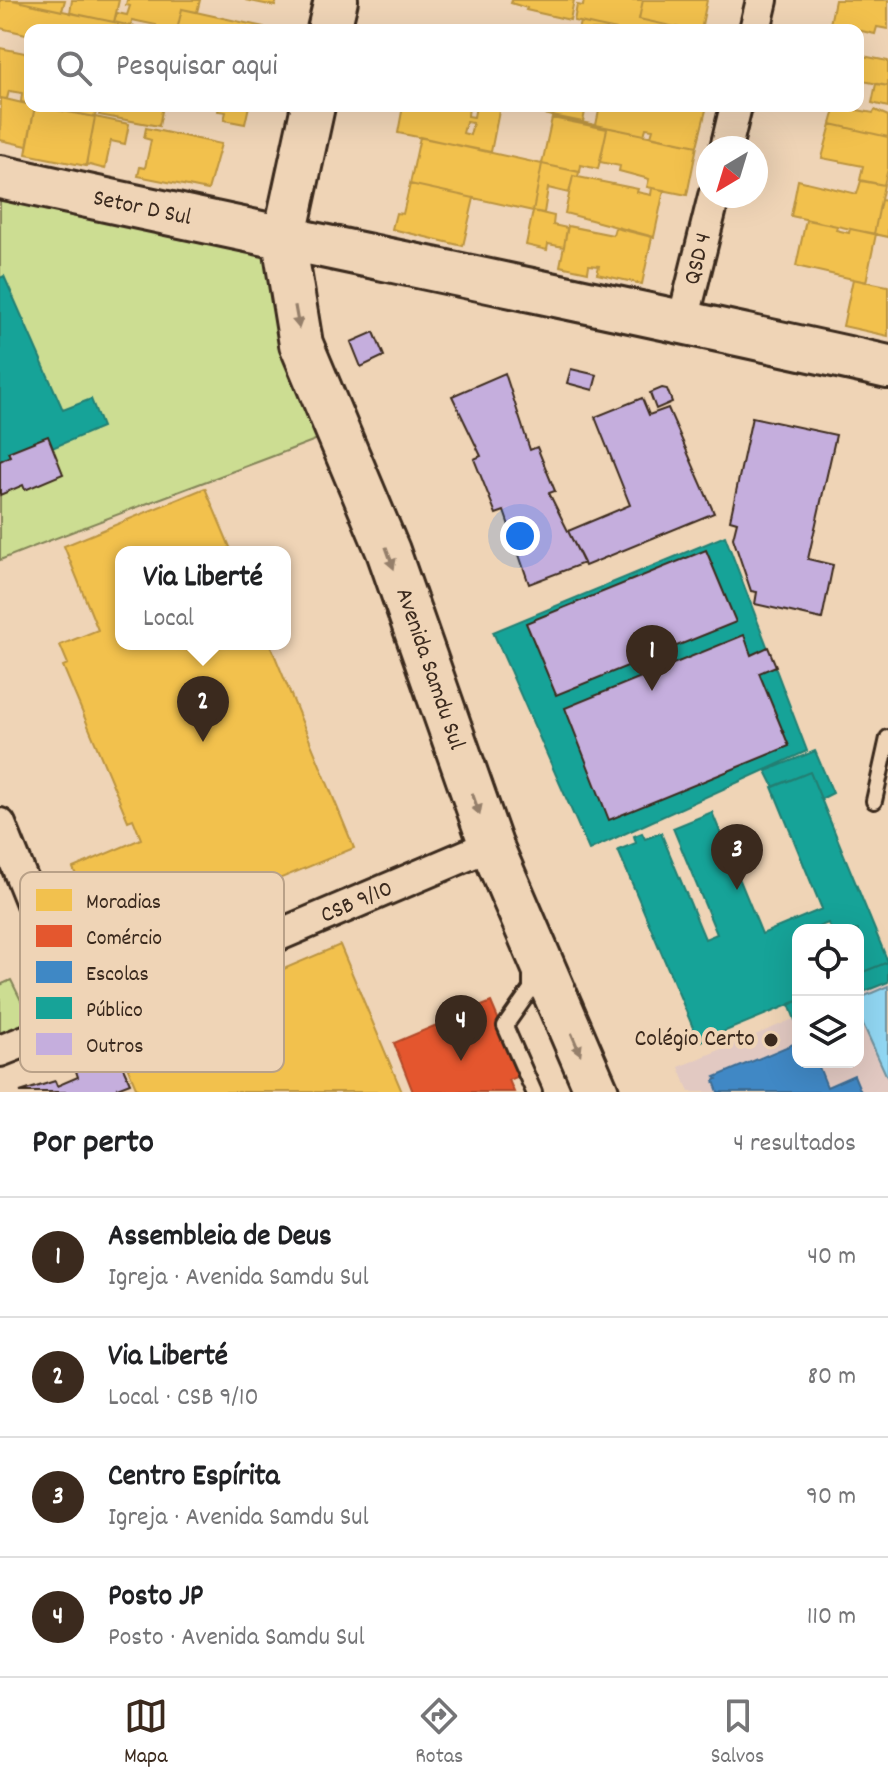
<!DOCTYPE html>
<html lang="pt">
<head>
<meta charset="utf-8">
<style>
	body { margin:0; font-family:Dekko,sans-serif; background:#f2f2f2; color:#202124 }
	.controls { position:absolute; right:24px; bottom:24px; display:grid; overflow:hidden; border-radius:16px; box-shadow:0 8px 32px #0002 }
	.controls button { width:72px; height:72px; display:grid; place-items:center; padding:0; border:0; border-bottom:2px solid #e0e0e0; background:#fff; color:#202124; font:40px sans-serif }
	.compass { position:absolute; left:696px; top:136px; width:72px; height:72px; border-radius:50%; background:#fff; box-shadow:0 8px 32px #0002; rotate:218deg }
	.you { position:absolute; left:520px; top:536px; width:28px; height:28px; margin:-20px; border:6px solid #fff; border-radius:50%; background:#1a73e8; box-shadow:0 0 0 12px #1a73e833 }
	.badge { display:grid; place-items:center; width:52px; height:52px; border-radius:50%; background:#3b2a1e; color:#fff; font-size:26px; font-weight:700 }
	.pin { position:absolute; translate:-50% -66px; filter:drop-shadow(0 2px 4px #0008) }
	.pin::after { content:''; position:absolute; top:42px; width:28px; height:24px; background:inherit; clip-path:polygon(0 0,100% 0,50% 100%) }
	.popup { position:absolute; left:115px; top:546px; width:176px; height:104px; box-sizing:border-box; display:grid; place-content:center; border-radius:16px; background:#fff; filter:drop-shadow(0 2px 6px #0005); font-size:26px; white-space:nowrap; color:#757577 }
	.popup b { font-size:30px; color:#202124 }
	.popup::after { content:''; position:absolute; left:50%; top:100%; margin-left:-16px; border:16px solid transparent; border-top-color:#fff }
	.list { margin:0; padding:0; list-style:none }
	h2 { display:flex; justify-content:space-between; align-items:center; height:104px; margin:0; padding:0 32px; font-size:34px }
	h2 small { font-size:26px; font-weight:400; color:#757577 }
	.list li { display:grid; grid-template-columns:52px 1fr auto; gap:24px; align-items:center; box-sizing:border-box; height:120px; padding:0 32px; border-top:2px solid #e0e0e0 }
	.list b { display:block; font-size:30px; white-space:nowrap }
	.list p { margin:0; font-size:26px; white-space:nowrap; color:#757577 }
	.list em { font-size:26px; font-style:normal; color:#757577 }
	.icon { flex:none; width:44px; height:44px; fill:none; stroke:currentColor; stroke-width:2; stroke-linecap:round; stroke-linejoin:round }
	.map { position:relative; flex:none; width:888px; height:1092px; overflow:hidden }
	.search { position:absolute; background:#fff; box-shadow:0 8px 32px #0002; left:24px; right:24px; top:24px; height:88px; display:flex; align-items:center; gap:20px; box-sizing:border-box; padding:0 28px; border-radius:16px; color:#757577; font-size:30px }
	.sheet { height:584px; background:#fff }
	nav { display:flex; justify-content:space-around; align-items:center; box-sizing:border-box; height:112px; border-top:2px solid #e0e0e0; background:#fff; font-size:22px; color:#757577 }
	nav a { display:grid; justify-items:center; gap:4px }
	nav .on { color:#3b2a1e }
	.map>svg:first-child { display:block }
</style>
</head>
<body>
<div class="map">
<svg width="888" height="1092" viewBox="0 0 888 1092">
	<rect width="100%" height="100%" fill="#efd4b6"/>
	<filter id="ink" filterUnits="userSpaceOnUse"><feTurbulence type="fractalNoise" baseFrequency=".0125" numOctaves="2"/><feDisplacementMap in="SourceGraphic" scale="16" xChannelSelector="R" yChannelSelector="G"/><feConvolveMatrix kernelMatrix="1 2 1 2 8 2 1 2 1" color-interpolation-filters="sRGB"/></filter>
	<g filter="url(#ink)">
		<path fill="#e2c9c2" d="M888 979V1092H689L679 1067 798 1017V1062H858V992Z"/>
		<path fill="#ccdd92" stroke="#848458" stroke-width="2" d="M0 200 271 251 323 437C215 479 107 517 0 560Z
			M11 980 38 1035 0 1051V985Z"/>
		<path fill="#92d8f4" stroke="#6f929e" stroke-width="2" d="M888 986V1077H887L858 1013V999Z"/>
		<path fill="#f2c14e" stroke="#bb9440" stroke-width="2" fill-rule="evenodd" d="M0 0H12L118 23 117 30H91L74 26 73 29 76 30H30V35L0 28Z
			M12 0H65L62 11Z
			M72 0H119L114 22 70 13Z
			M127 0H200L197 12 182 9 177 30H155L156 25 132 20 131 26 114 22 117 13 127 15 130 6 126 5Z
			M245 0H277L275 6Z
			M512 0H574L570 20 526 10 527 8 511 3Z
			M584 0H643L639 19 689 30H617L574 21 577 5 583 6Z
			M643 0H707L701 30H689L639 19Z
			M835 0H888V29L877 27 875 34 830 24Z
			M182 9 264 27V30H177Z
			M580 22 607 28V30H578Z
			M118 23 131 26 146 29 117 30Z
			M0 48 30 54V104L21 102 22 93 9 91 7 99 0 98Z
			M858 55 888 61V86L858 80Z
			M876 84 888 86V107L872 103Z
			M1 98 35 106 27 146 0 140Z
			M35 106 95 117 86 166 26 154Z
			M40 106 76 107 97 106 95 117Z
			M102 106H163L159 126 99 115Z
			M219 106H249L245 124 224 120 226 112 218 111Z
			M403 106H469L468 116 474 117 476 106H500L491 152 398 133ZM466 122 473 123 470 135 463 133Z
			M523 106H555L553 116 523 109Z
			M555 106H586L583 122 553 116Z
			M600 106H707L697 146 651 136 653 129 646 128 644 135 596 125Z
			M836 106 873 113 875 110 888 116V137L831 124Z
			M552 116 697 146 687 195 647 187 649 179 619 171 620 166 600 162 607 129 552 118Z
			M95 117 129 124 125 144 111 141 105 169 86 164Z
			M552 118 607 129 598 169 581 165 580 172 542 164Z
			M831 124 888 137V169L884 185 860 180 863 166 822 158Z
			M146 128 221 144 208 190 138 176 140 167 145 168 151 140 144 138Z
			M420 137 542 164 533 211 410 184Z
			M542 164 579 172 578 177 573 176 569 193 548 188 544 213 533 211Z
			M573 176 638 189 637 192 651 195 652 188 664 190 654 237 565 213Z
			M798 180 857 194 861 181 884 185 874 234 791 216Z
			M410 184 474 198 463 246 392 229 396 213 403 214Z
			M881 200 888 201V237L874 234Z
			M533 211 554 216 553 225 567 228 564 247 548 244 547 250 526 245Z
			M806 220 837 226 836 230 849 233 850 229 876 234 866 282 796 266Z
			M568 226 613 235 615 228 652 237 642 284 597 274 599 266 589 265 588 272 560 266Z
			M853 279 888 286V336L843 326Z
			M205 488 232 552H121V644H270L354 848 107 950 73 868 141 839 133 819 128 821 63 666 68 664 60 645 98 630 64 546Z
			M340 945 402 1092H138L116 1040Z"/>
		<path fill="#e4572e" stroke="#b14a29" stroke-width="2" d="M491 1002 522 1075 509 1080 514 1092H413L394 1043Z"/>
		<path fill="#3f88c5" stroke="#3e6c93" stroke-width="2" d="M798 1042V1062H817L827 1087 854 1075 861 1092H718L714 1081 717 1079 715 1077Z"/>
		<path fill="#17a398" stroke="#227f73" stroke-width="2" d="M4 276 63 410 91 399 102 427 0 470V278Z
			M725 536 807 751 589 850 493 632Z
			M815 751 833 793 821 799 810 772 774 787 766 771Z
			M810 772 888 962 858 974V930H831L828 923 811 930H798V1001L699 1042 618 850 636 843 634 836 642 833 645 839 661 833 705 939 717 934 673 828 712 812 762 934 822 909 772 787Z
			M888 962V982L858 994V974Z
			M798 1001V1019L795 1020 789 1004Z"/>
		<path fill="#c5aedd" stroke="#3b2a1e" stroke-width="2" d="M374 332 384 356 361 367 351 342Z
			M571 369 597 375 593 390 567 383Z
			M505 373 530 450 537 447 555 491 549 493 584 563 529 584 504 511 496 514 474 459 481 456 452 396Z
			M662 388 667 389 672 402 656 409 650 393Z
			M642 398 649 415 668 408 714 513 585 566 568 531 630 505 595 417Z
			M752 417 836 435 808 559 833 565 822 619 755 604 757 592 751 591 733 538 737 522 730 520Z
			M48 436 63 474 25 490 23 485 0 495V461L10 456 8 452Z
			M706 550 736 622 556 695 526 623Z
			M744 635 751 655 768 647 776 666 759 673 789 746 609 820 565 708Z
			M117 1054 130 1083 117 1088 119 1092H20L55 1081 57 1086 78 1077 76 1071Z"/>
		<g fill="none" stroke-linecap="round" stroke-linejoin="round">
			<defs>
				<path id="lane" d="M874 801 888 738
					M531 971V989L505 1026 534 1092"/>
				<path id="street" d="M755 30 762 0
					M726 148 736 106
					M683 321 714 196
					M0 824 79 1020
					M0 1051 79 1020 491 845"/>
				<path id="secondary" d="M329 30 336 0
					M313 106 284 240 301 344 388 551 491 845 597 1092
					M0 177C296 242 593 301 888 367"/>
			</defs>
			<use href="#lane" stroke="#3b2a1e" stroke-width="20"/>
			<use href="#street" stroke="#3b2a1e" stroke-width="36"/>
			<use href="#secondary" stroke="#3b2a1e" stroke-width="48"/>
			<use href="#lane" stroke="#efd4b6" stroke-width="14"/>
			<use href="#street" stroke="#efd4b6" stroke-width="30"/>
			<use href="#secondary" stroke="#efd4b6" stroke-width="42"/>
		</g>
		<defs><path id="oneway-solid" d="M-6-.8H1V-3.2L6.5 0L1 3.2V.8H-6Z" transform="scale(2)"/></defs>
		<g fill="#957f6a">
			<use href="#oneway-solid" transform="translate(297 317) rotate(80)"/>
			<use href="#oneway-solid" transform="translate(390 558) rotate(70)"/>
			<use href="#oneway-solid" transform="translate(476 804) rotate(71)"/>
			<use href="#oneway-solid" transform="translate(576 1044) rotate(67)"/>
		</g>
	</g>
	<circle fill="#3b2a1e" stroke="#efd4b6" stroke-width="3" cx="771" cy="1040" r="8"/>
	<g text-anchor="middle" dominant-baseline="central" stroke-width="8" stroke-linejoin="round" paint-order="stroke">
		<g font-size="24" fill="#3b2a1e" stroke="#efd4b6">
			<text transform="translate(142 209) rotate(12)">Setor D Sul</text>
			<text transform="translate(699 259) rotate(-76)">QSD 4</text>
			<text transform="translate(429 669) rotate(71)">Avenida Samdu Sul</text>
			<text transform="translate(357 903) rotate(-23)">CSB 9/10</text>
		</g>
		<g font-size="24" fill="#3b2a1e" stroke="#efd4b6" text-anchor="end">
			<text x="755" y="1040">Colégio Certo</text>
		</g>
	</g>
	<rect x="20" y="872" width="264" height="200" rx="12" fill="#efd4b6" stroke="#b9a188" stroke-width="2"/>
	<rect x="36" y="889" width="36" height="22" fill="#f2c14e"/>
	<rect x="36" y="925" width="36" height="22" fill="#e4572e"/>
	<rect x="36" y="961" width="36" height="22" fill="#3f88c5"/>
	<rect x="36" y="997" width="36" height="22" fill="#17a398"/>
	<rect x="36" y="1033" width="36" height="22" fill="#c5aedd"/>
	<g font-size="22" fill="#3b2a1e">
		<text x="86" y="908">Moradias</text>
		<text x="86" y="944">Comércio</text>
		<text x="86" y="980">Escolas</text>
		<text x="86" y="1016">Público</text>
		<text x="86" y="1052">Outros</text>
	</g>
</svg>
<div class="controls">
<button><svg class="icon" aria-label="locate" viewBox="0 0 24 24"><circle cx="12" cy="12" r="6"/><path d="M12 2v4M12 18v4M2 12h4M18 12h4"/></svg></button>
<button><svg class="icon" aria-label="layers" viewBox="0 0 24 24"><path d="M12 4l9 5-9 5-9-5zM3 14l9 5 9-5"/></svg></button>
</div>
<svg class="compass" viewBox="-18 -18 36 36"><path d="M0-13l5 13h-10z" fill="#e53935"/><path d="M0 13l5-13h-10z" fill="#757577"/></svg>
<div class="you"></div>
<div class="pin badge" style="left:652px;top:691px">1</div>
<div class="pin badge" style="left:203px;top:742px">2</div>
<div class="popup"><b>Via Liberté</b>Local</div>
<div class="pin badge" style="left:737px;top:890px">3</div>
<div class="pin badge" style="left:461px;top:1061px">4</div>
<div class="search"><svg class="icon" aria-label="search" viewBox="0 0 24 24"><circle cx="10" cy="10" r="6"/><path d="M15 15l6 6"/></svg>Pesquisar aqui</div>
</div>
<section class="sheet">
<h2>Por perto<small>4 resultados</small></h2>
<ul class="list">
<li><span class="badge">1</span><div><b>Assembleia de Deus</b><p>Igreja · Avenida Samdu Sul</p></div><em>40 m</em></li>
<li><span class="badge">2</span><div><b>Via Liberté</b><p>Local · CSB 9/10</p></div><em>80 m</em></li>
<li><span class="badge">3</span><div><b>Centro Espírita</b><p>Igreja · Avenida Samdu Sul</p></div><em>90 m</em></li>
<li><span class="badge">4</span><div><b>Posto JP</b><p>Posto · Avenida Samdu Sul</p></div><em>110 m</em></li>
</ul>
</section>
<nav>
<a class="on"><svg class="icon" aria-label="map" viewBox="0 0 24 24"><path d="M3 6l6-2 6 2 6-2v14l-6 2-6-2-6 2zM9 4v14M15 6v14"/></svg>Mapa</a>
<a><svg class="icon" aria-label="directions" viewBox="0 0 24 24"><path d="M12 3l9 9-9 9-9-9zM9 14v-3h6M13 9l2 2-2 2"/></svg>Rotas</a>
<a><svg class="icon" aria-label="saved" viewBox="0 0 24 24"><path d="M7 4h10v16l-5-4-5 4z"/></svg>Salvos</a>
</nav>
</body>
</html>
